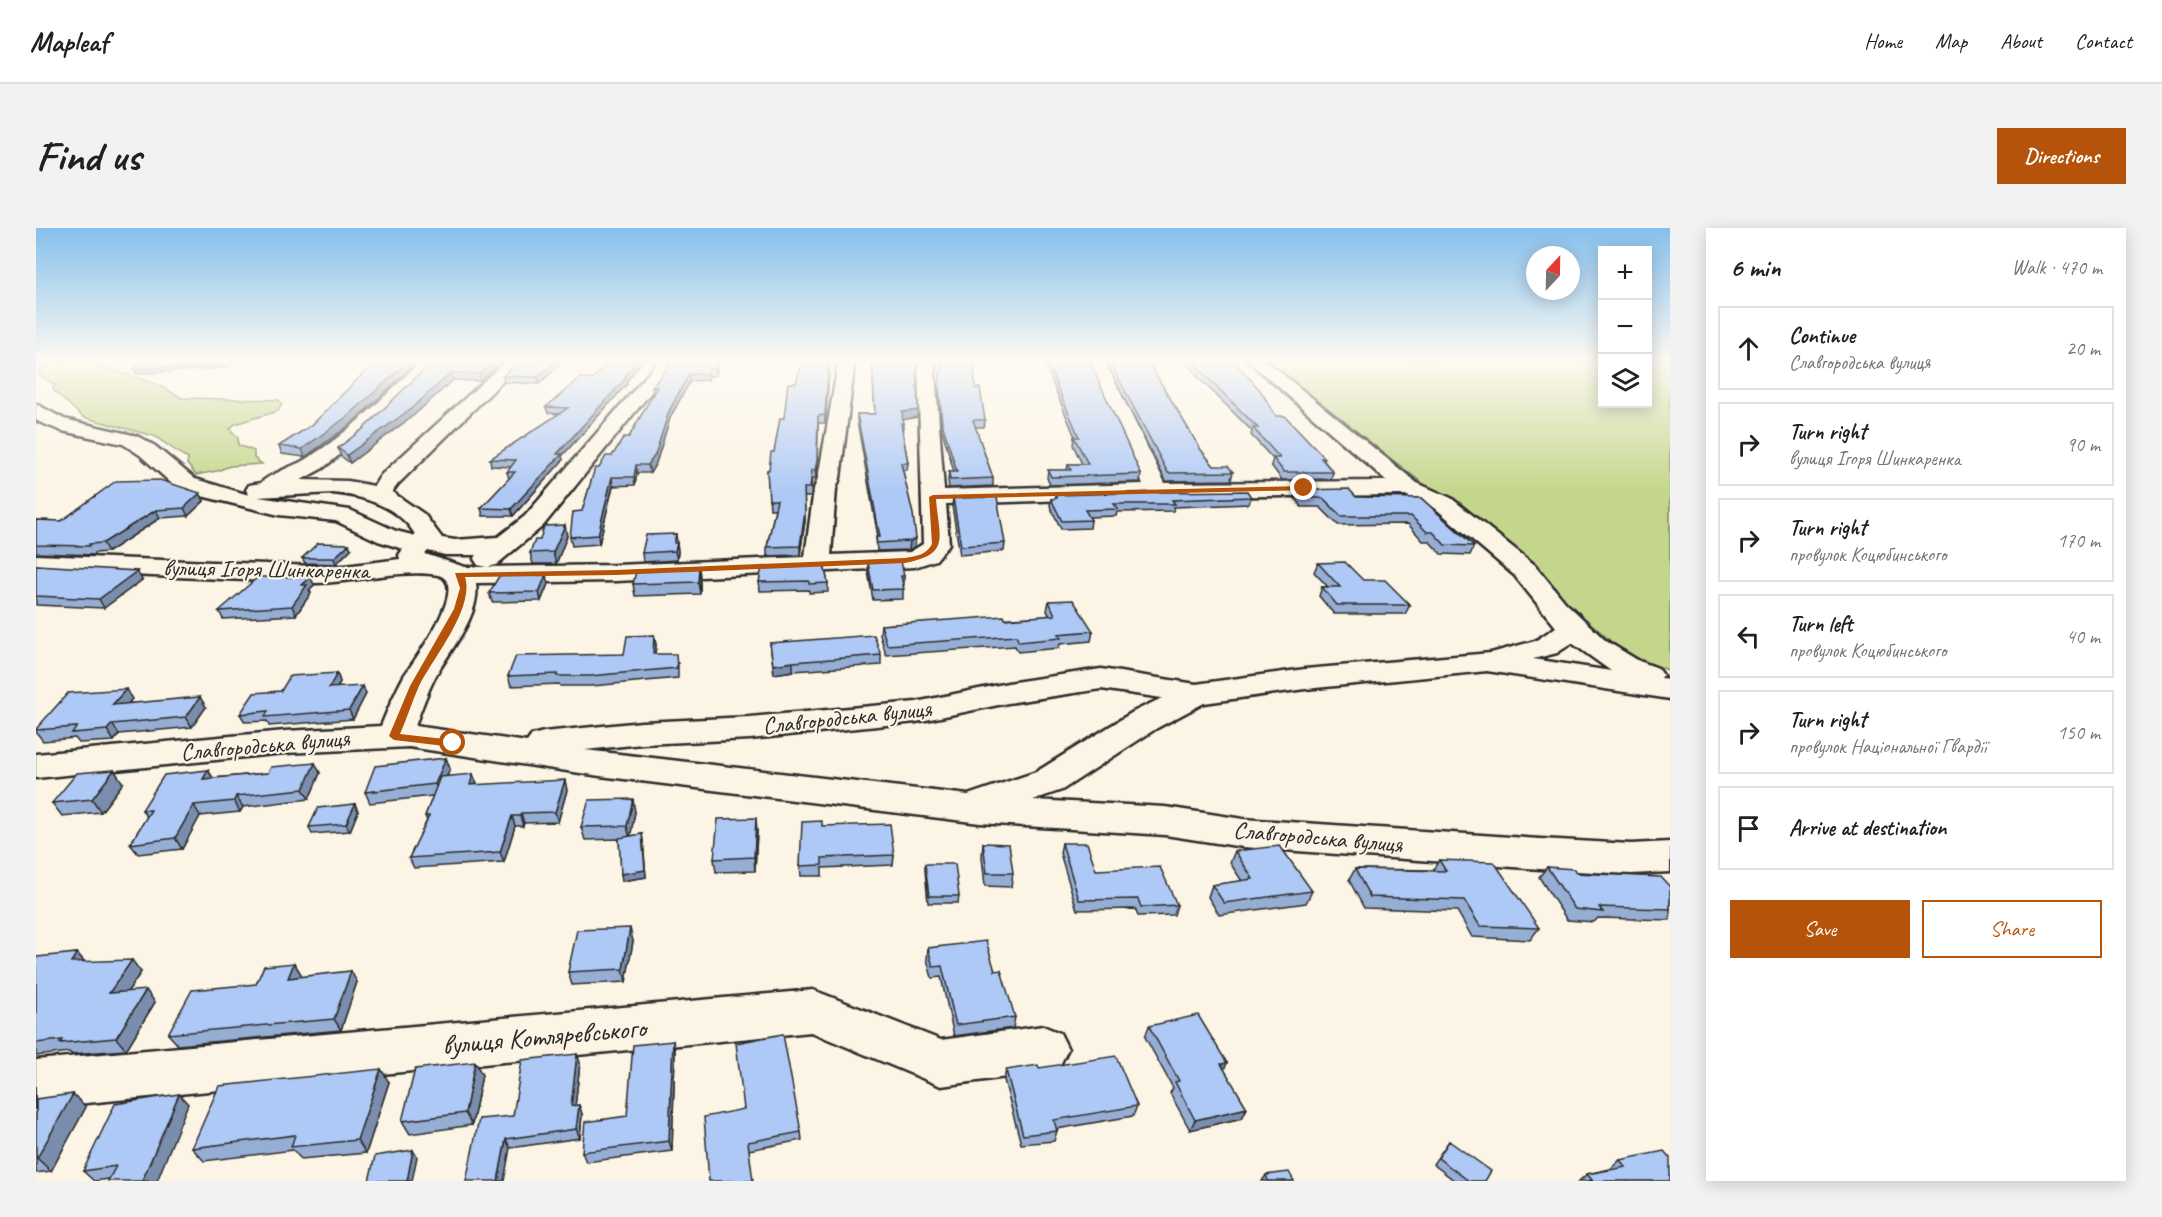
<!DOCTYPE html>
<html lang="en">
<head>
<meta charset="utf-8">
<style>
	body { margin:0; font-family:Caveat,sans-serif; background:#f2f2f2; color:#202124 }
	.controls { position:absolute; right:18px; top:18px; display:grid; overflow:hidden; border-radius:0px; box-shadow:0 3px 15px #0003 }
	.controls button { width:54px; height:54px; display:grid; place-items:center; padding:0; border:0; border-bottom:2px solid #e0e0e0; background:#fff; color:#202124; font:30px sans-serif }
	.compass { position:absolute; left:1490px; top:18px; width:54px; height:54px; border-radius:50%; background:#fff; box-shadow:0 3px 15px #0003; rotate:22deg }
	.stop { position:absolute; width:18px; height:18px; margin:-14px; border:4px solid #b45309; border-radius:50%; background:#fff }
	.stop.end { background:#b45309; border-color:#fff; box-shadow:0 2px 6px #0008 }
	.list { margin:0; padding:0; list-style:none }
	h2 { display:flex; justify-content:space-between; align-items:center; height:78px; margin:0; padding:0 24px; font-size:26px }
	h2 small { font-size:20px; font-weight:400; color:#757577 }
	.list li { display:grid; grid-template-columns:39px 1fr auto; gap:18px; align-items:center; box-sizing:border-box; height:84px; margin:0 12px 12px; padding:0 12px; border:2px solid #e0e0e0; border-radius:0px }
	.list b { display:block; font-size:22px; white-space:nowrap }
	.list p { margin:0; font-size:20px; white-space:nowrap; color:#757577 }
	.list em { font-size:20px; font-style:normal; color:#757577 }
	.actions { display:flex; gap:12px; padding:18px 24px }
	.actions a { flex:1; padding:14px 0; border:2px solid #b45309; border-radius:0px; text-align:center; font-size:21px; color:#b45309 }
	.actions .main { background:#b45309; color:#fff }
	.icon { flex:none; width:33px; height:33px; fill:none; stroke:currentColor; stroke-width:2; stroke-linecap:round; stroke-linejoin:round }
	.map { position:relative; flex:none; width:1634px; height:953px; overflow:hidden; border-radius:0px }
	header { display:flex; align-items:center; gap:36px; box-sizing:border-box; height:84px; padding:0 30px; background:#fff; border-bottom:2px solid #e0e0e0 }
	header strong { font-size:28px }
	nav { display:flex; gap:33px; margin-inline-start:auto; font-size:21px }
	.intro { display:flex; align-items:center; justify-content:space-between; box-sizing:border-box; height:144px; padding:0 36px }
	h1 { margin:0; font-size:42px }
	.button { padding:15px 27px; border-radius:0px; background:#b45309; color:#fff; font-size:21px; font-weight:700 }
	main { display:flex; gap:36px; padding:0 36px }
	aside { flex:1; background:#fff; border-radius:0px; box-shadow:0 3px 15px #0003 }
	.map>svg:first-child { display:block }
</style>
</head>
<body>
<header>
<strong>Mapleaf</strong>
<nav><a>Home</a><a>Map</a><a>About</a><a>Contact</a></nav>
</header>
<div class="intro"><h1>Find us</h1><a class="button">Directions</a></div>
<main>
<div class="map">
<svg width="1634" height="953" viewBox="0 0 1634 953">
	<rect width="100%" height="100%" fill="#fcf5e5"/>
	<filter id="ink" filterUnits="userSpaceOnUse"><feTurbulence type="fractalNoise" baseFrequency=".0167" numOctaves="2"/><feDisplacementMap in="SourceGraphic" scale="12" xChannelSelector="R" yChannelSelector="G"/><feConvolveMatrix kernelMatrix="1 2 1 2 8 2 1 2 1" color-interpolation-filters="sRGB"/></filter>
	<g filter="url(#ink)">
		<path fill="#c3d68b" stroke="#77805b" stroke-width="1.5" d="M0 132H55L63 137 120 156 146 170 243 172 246 176 242 183 199 196 194 201 202 210V217L218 223V230L226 236 194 238 181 243 160 247 151 236 152 231 118 208 47 189 19 164 17 160 19 157 3 147 5 140 0 138Z
			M1230 132H1566V176H1612V132H1634V443L1588 425 1484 332Z"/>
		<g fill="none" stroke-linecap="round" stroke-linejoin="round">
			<defs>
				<path id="minor" d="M386 132H403L328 207 287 240 265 252 312 253 338 258 345 247 471 132H488L362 256 356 264 388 286 406 310 419 312 462 309 489 288 624 132H641L507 298 460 337 452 339 580 337 769 329 778 261 782 250 803 132H819L804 250 800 261 795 327 874 324 887 316 882 132H898L908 262 1107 256 1052 132H1068L1129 255 1351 253 1211 132H1229L1381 255 1415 270 1499 337 1529 374 1570 413 1603 433 1622 440 1627 447 1625 450 1634 451V471L1451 443 1269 461 1168 475 1121 500 1026 562 997 572 1129 579 1207 591 1504 611 1595 616 1634 614V644L1595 646 1504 641 1207 619 1129 607 944 595 564 548 373 519 249 525 0 550V526L249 503 345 498C352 481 359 464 368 448 378 433 436 355 402 347 367 340 316 355 278 355L0 343V327L278 338H309L364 331 363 327 367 321 342 313 300 293 243 287 153 265 135 255 104 227 87 216 26 203 3 194 0 192V176L28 191 101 208 119 218 159 251 213 267 210 262 213 257 225 255C231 247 259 238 270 231 314 205 350 167 386 132ZM297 265C328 268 364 279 380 308L360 303 314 282 222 269ZM1369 267 1399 280 1478 347 1520 399 1499 413 1455 425 1269 441 1160 456 1065 441 972 455 880 474 714 489 606 494 508 504 496 507 491 514 379 498C385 481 391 465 399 449 414 422 445 387 440 355L580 353 879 339 900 332 913 316 910 276 1121 269ZM392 323 409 327H441L438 331 442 337 450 339H429L389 326ZM1536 415 1575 443 1497 431 1521 425ZM1065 461 1126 470 1097 484 1000 544 932 567 549 522 606 516 714 511 880 494 972 475Z
					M777 762 905 812 1007 798 1024 805 1032 821 1024 837 1007 844 905 858 775 804 0 880V832Z"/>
			</defs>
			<use href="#minor" stroke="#2b2b2b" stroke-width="5"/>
			<use href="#minor" fill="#fcf5e5" fill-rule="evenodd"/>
		</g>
		<path fill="#96add4" stroke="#2b2b2b" stroke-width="1.5" d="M341 132H383L315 196 269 229 246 226 243 218 276 197Z
			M398 132H469L444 153 417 152 378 187 314 235 305 228 302 220 327 201Z
			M529 132 503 156 468 154 467 148Z
			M576 132H607L591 153V156L526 228 527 232 477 288H447L445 280 473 251 471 244 475 239 455 238 454 231 523 186 512 185 510 179 556 151Z
			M683 132 680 147 673 148 672 152 654 153 634 190 620 235 614 245H601L599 257 577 258 563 316 536 318 534 309 546 283 563 240 576 228 593 209 617 166 616 159Z
			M794 132 789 195H782L781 241 780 250H776L775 269H768L769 293 764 327 731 328V319L739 281H734L731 242H733L760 155Z
			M836 132H881H880L881 189 867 191V202H866L872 235 871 242H867L879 318 873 322 841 323 840 309H842L821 193V186H839Z
			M906 132 939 160 949 192 948 199H939L957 250V258L913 260 912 252 913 244H918L906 202 903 164Z
			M1010 132 1105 246 1104 254 1014 257 1011 250 1012 242H1031L1032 236H1046L1037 217 1038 209H1039L1009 137Z
			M1069 132H1111L1165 222 1178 238 1197 244 1195 252 1130 253Z
			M1150 132H1197L1240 188 1289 230 1288 233 1297 244 1295 251 1246 252 1235 237 1237 231 1215 207 1216 203 1162 149Z
			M1262 262 1320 269 1385 270 1438 318 1434 327 1405 326 1393 313H1387L1372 296 1302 297 1284 279H1265L1259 270Z
			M164 265 168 273 152 288 124 290 72 324 58 325V327L0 325V292L25 293Z
			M1020 267 1215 269 1213 276 1138 279 1137 283 1081 284 1080 288 1053 289 1055 292 1054 300 1025 301 1014 278 1015 271H1019Z
			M917 270 969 315 968 323 924 327 916 278Z
			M640 306 642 324 641 332 607 334 606 325Z
			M531 308 520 336H497L494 325Z
			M315 321 300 336 269 335 266 330Z
			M832 335 868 348V357H867V371L837 372 832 344Z
			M1282 335 1374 377 1369 386H1298L1283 368 1286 359H1292L1278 344Z
			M0 337 106 352 68 380 0 377Z
			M788 337 792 355V364L773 365V362L724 363 723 354Z
			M663 340 664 351V366L599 368 597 356Z
			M510 347 512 356 505 373 456 374 453 365Z
			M278 357 273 362 275 365 260 387 187 391 183 383Z
			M1013 373 1057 403 1055 413 1024 416 1023 420 982 424 979 418 850 427 844 407 845 397 1014 388 1011 383Z
			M618 407 620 417 619 426 642 435V450L556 458H524L523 456 475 458 472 448 588 426Z
			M734 415 845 427V437L757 443 738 446Z
			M301 445 304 454 302 459 330 466 317 491 233 498 231 493 209 494 204 486 245 463Z
			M96 471 92 475 170 479 156 499 83 506 78 513 43 515 39 510 7 513 0 504V501Z
			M410 530 414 541 411 548 441 557 531 562 522 594 488 595 487 598H479L468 634 378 640 373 630 391 593 389 588 397 568 334 575 329 564Z
			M279 535 284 545 273 571 207 579 204 584 164 588 146 621 102 626 94 616 111 589 106 582 172 542 177 550 232 545Z
			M87 555 65 584 26 588 16 575Z
			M319 576 322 583 314 603 276 606 273 599Z
			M599 584 594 608 606 606 607 613 610 649 586 653 583 611 549 612 545 599Z
			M786 598 858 627 857 637 786 640V648H765L764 638Z
			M721 603 719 643 680 644 678 631Z
			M947 615 977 645 975 659 949 658 946 629Z
			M1026 615 1060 642 1141 677 1138 687 1102 688 1099 681 1041 682 1024 625Z
			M1199 623 1276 663 1270 675 1183 687 1172 669 1176 657 1206 653 1194 635Z
			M1403 632 1503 700 1494 712 1436 709 1421 683 1328 680 1313 652 1319 641 1397 642Z
			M889 636 923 668 922 675H892L889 643Z
			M1511 639 1540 645 1634 659V692L1562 690 1558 694 1531 692 1503 649Z
			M597 713 590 754 536 757 532 744Z
			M892 720 979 789 977 800 918 808 905 749 896 750 891 731Z
			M41 725 49 734 105 744 92 763 119 774 90 822 35 826 33 824 0 828V731Z
			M258 735 265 746 264 749 321 754 305 802 142 817 132 806Z
			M1113 798 1188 842 1211 880 1206 890 1154 902 1134 865 1137 860 1109 809Z
			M637 813 639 824 636 923 550 934 546 924 591 888Z
			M541 826 544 835 539 878 543 877 546 886 544 910 474 920 430 953 477 888Z
			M439 834 446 847 436 897 374 906 366 893Z
			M1003 840 1101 878 1097 888 1021 901V903L1018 913 985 916 968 852 970 842Z
			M353 854 330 925 265 931 257 922 168 933 156 920Z
			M0 871 50 879 15 943 0 945Z
			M152 876 73 951 58 953 47 943Z
			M668 889 765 904 766 912 713 922Z
			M1413 913 1449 953H1419L1397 936Z
			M1584 932 1634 953H1543L1551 946 1574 941Z
			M1230 947 1258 953H1226Z"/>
		<path fill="#7a8dac" stroke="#2b2b2b" stroke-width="1.5" d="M193 132H201L190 140 100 146 98 141Z
			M374 132H383L315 196 269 229 266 221Z
			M460 132H469L444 153 443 146Z
			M521 132H529L503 156 502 149Z
			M602 132H607L591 153V156L526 228 527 232 477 288 475 281 521 226 589 148Z
			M681 132H683L680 147 679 141Z
			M793 132H794L789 195V187Z
			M415 145 417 152 378 187 314 235 311 227Z
			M653 146 654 153 634 190 620 235 614 245 612 237 633 183Z
			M882 182 881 189 866 192V184Z
			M782 195 781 241 780 250 779 242Z
			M600 237 601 245 599 257 598 249Z
			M576 249 577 258 563 316 562 307Z
			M768 260 769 293 764 327V318Z
			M164 265 168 273 152 288 148 280Z
			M120 282 124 290 72 324 67 315Z
			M529 297 531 308 520 336 517 324Z
			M880 310 879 318 873 322 874 313Z
			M641 315 642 324 641 332 639 323Z
			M313 316 315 321 300 336 298 330Z
			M663 340 664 351V366L662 354Z
			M101 343 106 352 68 380 63 371Z
			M510 347 512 356 505 373 503 364Z
			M275 349 278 357 273 362 275 365 260 387 256 378 266 357Z
			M618 407 620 417 618 435 617 426Z
			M757 434V443L738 446 737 437Z
			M301 445 304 454 297 468 293 460Z
			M327 458 330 466 317 491 313 482Z
			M90 461 96 471 82 487 76 477Z
			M164 469 170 479 156 499 150 489Z
			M76 496 83 506 78 513 71 502Z
			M410 530 414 541 403 567 399 556Z
			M279 535 284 545 273 571 267 561Z
			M78 542 87 555 65 584 56 571Z
			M172 542 178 552 167 551Z
			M437 546 441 556 434 557Z
			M529 552 531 562 522 594 519 584Z
			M200 568 207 579 204 584 198 573Z
			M597 571 599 584 594 611 591 598Z
			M319 576 322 583 314 603 310 596Z
			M158 577 164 588 146 621 139 610Z
			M485 585 488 595 487 598 484 588Z
			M476 588 479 598 468 634 464 624Z
			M720 590 721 603 719 643 718 629Z
			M606 606 607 613 610 649 586 653 585 646Z
			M594 700 597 713 590 754 587 741Z
			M41 725 51 737 35 734Z
			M96 732 105 744 83 776 73 765Z
			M258 735 265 746 259 762 252 750Z
			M315 743 321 754 305 802 298 791Z
			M110 762 119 774 90 822 80 810Z
			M637 813 639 824 636 923 633 913Z
			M541 826 544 835 538 888 535 878Z
			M439 834 446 847 436 897 429 885Z
			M1191 835 1187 845 1185 836Z
			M345 841 353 854 330 925 321 912Z
			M37 866 50 879 15 943 1 930Z
			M143 866 152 876 121 953H106Z
			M543 877 546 886 544 910 540 901Z
			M1211 880 1206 890 1154 902 1159 892Z
			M470 911 474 920 468 953H462Z
			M377 922 381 929 376 953H371Z"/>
		<path fill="#aec9f6" stroke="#2b2b2b" stroke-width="1.5" d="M110 132H193L188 135 98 141Z
			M341 132H374L312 188 266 221 243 218 276 197Z
			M398 132H460L443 146 415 145 376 180 311 227 302 220 327 201Z
			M483 132H521L502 149 467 148Z
			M576 132H602L589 148 590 150 521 226H526L475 281 445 280 479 244H471L480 232 454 231 532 180 510 179 544 150 556 151Z
			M638 132H681L679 141H673L672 146H653L633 183 619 227 612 237H600L598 249H576L562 307 534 309 537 284 546 283 559 240H563L570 228H576L588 209H593L621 159H616Z
			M767 132H793L789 187 782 188 781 233 779 242H776L774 260H768L769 284 764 318 731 319 741 272H733L731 242H733L735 224H738L744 190H748L752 155H760Z
			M836 132H880L882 182 866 184 867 195H865L872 235H865L877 286 880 310 874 313 841 315 840 309H844L821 186H839Z
			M906 132H938L939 160H944L949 192H937L957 250 914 252 913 244H921L906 195 903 158Z
			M1010 132H1053L1105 246 1015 249 1012 242H1035L1032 236H1052L1038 209H1043Z
			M1073 132H1111L1165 222 1178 238H1192L1197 244 1132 245Z
			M1156 132H1197L1224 162 1240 188H1249L1289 230H1285L1297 244H1248L1237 230H1244L1217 200H1222L1164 142Z
			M124 252 164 265 148 280 120 282 67 315 53 316V318L0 317V292L25 293 80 253Z
			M1313 261 1320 269 1385 270 1438 318 1409 317 1397 304H1391L1375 288H1305L1287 270H1268L1262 262Z
			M1211 263 1215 269 1136 272 1139 276H1078L1082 281 1049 282 1055 292 1026 293 1015 271 1021 270 1020 267 1123 264Z
			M961 269 969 315 925 318 917 270Z
			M529 297 517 324 494 325 499 312H504L508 298Z
			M640 306 638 315H641L639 323 606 325 610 307Z
			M282 315 313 316 298 330H266Z
			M865 333 868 348H865L868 361 837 362 832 335Z
			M1309 334 1327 352H1349L1374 377H1301L1286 359H1304L1282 335Z
			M0 337 101 343 63 371 0 368Z
			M788 337 792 355 773 356V353L723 354 726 339Z
			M663 340 662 354 597 356 600 343Z
			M510 347 503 364 453 365 463 348Z
			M222 349H275L266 357H271L256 378 183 383Z
			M1037 372 1057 403 1022 406 1025 410 983 414 980 408 851 417 845 397 968 388 969 391 1019 387 1013 373Z
			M618 407 617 426H640L641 440 554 448H521V446L472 448 480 428 588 426 591 408Z
			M838 407 845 427 757 434 737 437 734 415Z
			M301 445 293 460 327 458 313 482 229 489 232 483 204 486 218 465 245 463 254 448Z
			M90 461 76 477 164 469 150 489 76 496 71 502 36 505 41 499 0 502V501L32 465Z
			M410 530 399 556 329 564 339 538Z
			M279 535 267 561 200 568 198 573 158 577 139 610 94 616 115 582H106L128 547 172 542 167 551 232 545 235 539Z
			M78 542 56 571 16 575 41 545Z
			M437 546 434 557 529 552 519 584 485 585 484 588H476L464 624 373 630 393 588H389L404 549Z
			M597 571 591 598 545 599 553 572Z
			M319 576 310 596 273 599 282 580Z
			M720 590 718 629 678 631 682 591Z
			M786 593V598L854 596 858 627 786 630V637L764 638 766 594Z
			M606 606 609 642 585 646 583 610Z
			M947 615 973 616 977 645H951Z
			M1026 615H1051L1060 642 1124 639 1141 677 1105 679 1102 671 1043 672Z
			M1244 618 1276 663 1188 675 1176 657 1217 651 1199 623Z
			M1403 632 1458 634 1503 700 1444 698 1428 672 1334 669 1319 641 1410 643Z
			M889 636H919L923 668H893Z
			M1511 639 1538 641 1540 645 1625 649 1634 659V681L1563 679 1567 684 1539 681Z
			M594 700 587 741 532 744 541 702Z
			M950 713 959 743 965 742 979 789 920 797 906 738 897 739 892 720Z
			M41 725 35 734 96 732 73 765 110 762 80 810 24 815 26 812 0 815V731L1 729Z
			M258 735 252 750 315 743 298 791 132 806 156 762 220 756 228 738Z
			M1162 787 1191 835 1185 836 1211 880 1159 892 1139 854 1143 853 1113 798Z
			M747 806 765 904 712 914 717 953H673L668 889 708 881 700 815Z
			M637 813 633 913 546 924 549 894 591 888 597 817Z
			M541 826 535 878 543 877 540 901 470 911 462 953H430L443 891 477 888 486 832Z
			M1080 828 1101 878 1018 892 1021 903 987 907 970 842 1002 837 1003 840Z
			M439 834 429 885 366 893 379 841Z
			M345 841 321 912 255 919 259 907 156 920 183 858Z
			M37 866 1 930H0V871Z
			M143 866 106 953H72L80 938 47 943 79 876Z
			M1413 913 1455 943 1449 953H1433L1402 930Z
			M377 922 371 953H333L339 928Z
			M1628 923 1634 930V953H1553L1556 952 1551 946 1590 939 1584 932Z
			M1253 944 1258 953H1232L1230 947Z"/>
	</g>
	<linearGradient id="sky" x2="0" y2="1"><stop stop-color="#86bfec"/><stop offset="0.5" stop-color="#fefaf3"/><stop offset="1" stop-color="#fefaf3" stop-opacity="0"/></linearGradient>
	<rect width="1634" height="265" fill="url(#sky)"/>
	<path fill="#b45309" d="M1268 258 1271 262 900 271C903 310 915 326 869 335L580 347 429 349C439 380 397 430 383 458 376 474 371 490 364 506L417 512 422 515 417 519 358 512 353 508 374 458 418 381 424 360 419 345 580 342 869 330C881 328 890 327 896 316L893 269 897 267Z"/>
	<g text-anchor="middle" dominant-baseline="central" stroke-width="4.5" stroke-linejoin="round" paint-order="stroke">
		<g font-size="24" fill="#2b2b2b" stroke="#fcf5e5">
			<text transform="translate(230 341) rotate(1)">вулиця Ігоря Шинкаренка</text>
			<text transform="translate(811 489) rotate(-6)">Славгородська вулиця</text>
			<text transform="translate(229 517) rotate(-5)">Славгородська вулиця</text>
			<text transform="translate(1282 609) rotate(5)">Славгородська вулиця</text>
		</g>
		<g font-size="28" fill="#2b2b2b" stroke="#fcf5e5">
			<text transform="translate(508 808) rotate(-5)">вулиця Котляревського</text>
		</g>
	</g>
</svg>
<div class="controls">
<button>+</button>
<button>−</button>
<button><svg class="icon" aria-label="layers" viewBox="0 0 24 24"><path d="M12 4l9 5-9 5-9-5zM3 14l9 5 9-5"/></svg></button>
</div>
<svg class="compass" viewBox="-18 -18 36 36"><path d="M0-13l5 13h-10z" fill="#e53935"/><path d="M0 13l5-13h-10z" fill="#757577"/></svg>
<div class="stop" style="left:417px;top:515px"></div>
<div class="stop end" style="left:1268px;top:260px"></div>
</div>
<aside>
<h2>6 min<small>Walk · 470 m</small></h2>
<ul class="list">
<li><svg class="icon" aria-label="ahead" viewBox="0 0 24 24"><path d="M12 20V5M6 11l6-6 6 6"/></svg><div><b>Continue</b><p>Славгородська вулиця</p></div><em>20 m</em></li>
<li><svg class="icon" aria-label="right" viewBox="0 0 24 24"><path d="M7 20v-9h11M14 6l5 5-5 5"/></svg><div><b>Turn right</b><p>вулиця Ігоря Шинкаренка</p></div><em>90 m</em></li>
<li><svg class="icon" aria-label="right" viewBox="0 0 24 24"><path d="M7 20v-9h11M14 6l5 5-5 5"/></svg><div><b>Turn right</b><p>провулок Коцюбинського</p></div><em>170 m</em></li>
<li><svg class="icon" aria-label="left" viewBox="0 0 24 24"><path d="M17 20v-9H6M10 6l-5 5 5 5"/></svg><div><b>Turn left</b><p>провулок Коцюбинського</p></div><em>40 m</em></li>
<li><svg class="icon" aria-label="right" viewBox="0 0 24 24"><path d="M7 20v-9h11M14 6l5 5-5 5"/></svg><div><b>Turn right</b><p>провулок Національної Гвардії</p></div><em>150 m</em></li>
<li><svg class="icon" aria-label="arrive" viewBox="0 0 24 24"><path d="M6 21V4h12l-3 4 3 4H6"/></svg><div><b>Arrive at destination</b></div></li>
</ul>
<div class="actions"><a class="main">Save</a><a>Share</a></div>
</aside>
</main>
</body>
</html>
